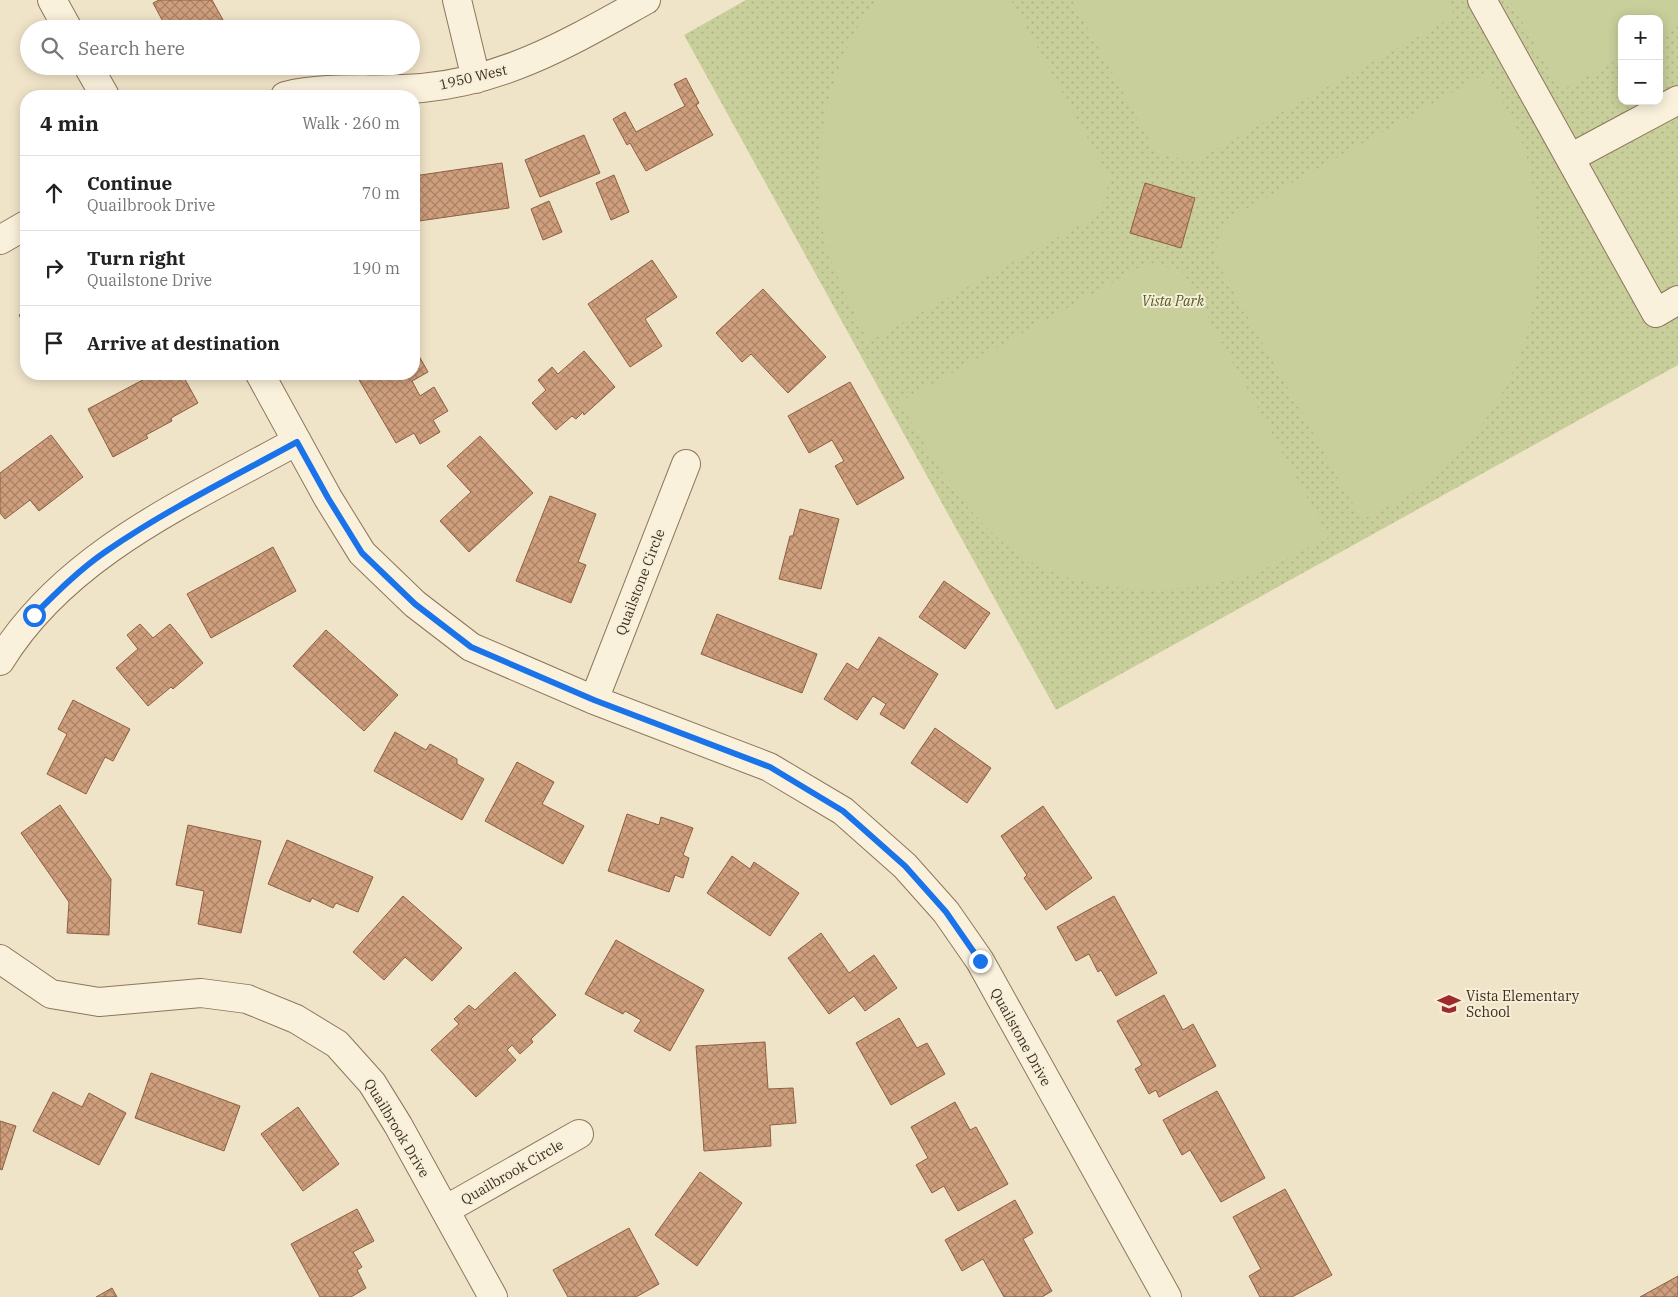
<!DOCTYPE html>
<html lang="en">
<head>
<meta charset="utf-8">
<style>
	body { margin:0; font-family:"IBM Plex Serif",serif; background:#f2f2f2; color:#222 }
	.controls { position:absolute; right:15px; top:15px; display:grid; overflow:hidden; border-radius:10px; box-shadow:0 2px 12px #0003 }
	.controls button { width:45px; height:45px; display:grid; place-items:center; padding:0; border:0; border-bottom:1px solid #e0e0e0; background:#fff; color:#222; font:25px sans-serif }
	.stop { position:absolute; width:15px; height:15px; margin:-11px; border:4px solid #1a73e8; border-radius:50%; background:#fff }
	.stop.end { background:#1a73e8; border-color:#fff; box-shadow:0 1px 5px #0008 }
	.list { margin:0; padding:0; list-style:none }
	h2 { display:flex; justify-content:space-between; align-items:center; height:65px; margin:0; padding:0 20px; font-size:21px }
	h2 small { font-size:16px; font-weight:400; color:#767676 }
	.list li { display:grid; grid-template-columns:32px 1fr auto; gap:15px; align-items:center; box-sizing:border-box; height:75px; padding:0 20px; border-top:1px solid #e0e0e0 }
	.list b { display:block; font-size:19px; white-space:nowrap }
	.list p { margin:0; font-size:16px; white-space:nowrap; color:#767676 }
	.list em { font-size:16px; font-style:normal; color:#767676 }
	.icon { flex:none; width:28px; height:28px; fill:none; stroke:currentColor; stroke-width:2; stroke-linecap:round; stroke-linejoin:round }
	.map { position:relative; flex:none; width:1678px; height:1297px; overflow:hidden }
	.search { position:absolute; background:#fff; box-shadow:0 2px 12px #0003; left:20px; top:20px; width:400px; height:55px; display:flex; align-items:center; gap:12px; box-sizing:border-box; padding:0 18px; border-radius:28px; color:#767676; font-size:19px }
	.panel { position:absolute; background:#fff; box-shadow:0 2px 12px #0003; left:20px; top:90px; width:400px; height:290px; border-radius:20px }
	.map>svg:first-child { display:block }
</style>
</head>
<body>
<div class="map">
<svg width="1678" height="1297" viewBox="0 0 1678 1297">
	<defs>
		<pattern id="grass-dots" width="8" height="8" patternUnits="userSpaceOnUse" patternTransform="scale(1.25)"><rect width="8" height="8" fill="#c9cf9b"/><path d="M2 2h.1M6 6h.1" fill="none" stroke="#aeb285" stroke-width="1.8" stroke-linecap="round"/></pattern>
		<pattern id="building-cross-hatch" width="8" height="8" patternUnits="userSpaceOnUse" patternTransform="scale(1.25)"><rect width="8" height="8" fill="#cf9f7d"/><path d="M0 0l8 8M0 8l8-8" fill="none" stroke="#a98266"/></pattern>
	</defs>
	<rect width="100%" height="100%" fill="#f0e4c8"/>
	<path fill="url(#grass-dots)" fill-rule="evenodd" d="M746 0H1678V365L1056 710 684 35ZM1622 19H1659V101H1622Z"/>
	<path fill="#c9cf9b" d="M876 0H1011L1110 178 1100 214 868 342C852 306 831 270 823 232 808 159 829 59 876 0Z
		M1072 0H1445L1455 16 1193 162 1156 152Z
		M1510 0H1678V26L1659 36V19H1622V57L1561 91Z
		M1487 73C1499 97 1516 122 1524 148 1532 171 1535 198 1537 222 1545 330 1506 419 1421 487 1404 500 1381 509 1362 520L1214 257 1225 221Z
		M1149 262 1183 272 1329 537C1307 547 1286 560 1264 569 1194 598 1087 598 1021 556 966 519 932 458 900 402Z"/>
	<path fill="url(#building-cross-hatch)" stroke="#8d5f41" d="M159 0H212L228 29H167L153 3Z
		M686 78 699 103 696 105 713 135 646 171 630 143 627 145 613 119 625 112 636 132 685 106 674 84Z
		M584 135 600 173 540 197 525 160Z
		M502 163 509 208 419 221 414 176Z
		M614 175 629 212 611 220 596 183Z
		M1145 183 1195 198 1181 248 1130 233Z
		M549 201 562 232 543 240 531 209Z
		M652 260 677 297 645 319 662 346 630 367 588 304Z
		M763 289 826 357 788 393 751 354 742 362 716 333Z
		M26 311V328L19 315Z
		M414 347 428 372 412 381 420 396 434 387 448 411 433 420 440 432 420 444 414 433 396 443 358 378 365 374H414Z
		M584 351 615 387 584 415 583 412 576 419 572 416 556 430 532 403 546 390 538 380 552 367 558 374Z
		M154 374H182L198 403 171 418 172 421 146 435 148 438 113 457 88 409Z
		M850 382 904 478 857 505 835 466 844 461 832 440 809 453 788 416Z
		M51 435 83 477 39 511 30 500 5 519 0 513V473Z
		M480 436 533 493 469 552 440 521 471 492 447 466Z
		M550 496 596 514 578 562 586 565 571 603 516 581Z
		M800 509 839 519 821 589 779 579 790 536H793Z
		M273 547 296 591 211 638 187 594Z
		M944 581 990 613 965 649 919 617Z
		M717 614 817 654 802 693 701 654Z
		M140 624 153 638 170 624 203 663 173 689 171 687 148 706 116 668 138 649 127 635Z
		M326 630 398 695 364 731 293 666Z
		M879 637 938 674 904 729 880 714 886 704 873 696 857 720 824 699 847 663 858 670Z
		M73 700 130 729 113 761 105 757 86 794 47 774 67 734 58 729Z
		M935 728 991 768 967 803 911 763Z
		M395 732 426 750 430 744 457 759V764L484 779 462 820 374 771Z
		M517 762 554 782 542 804 584 826 563 864 485 821Z
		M60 805 111 879 109 935 67 933 69 902 21 833Z
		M1043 806 1092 878 1046 910 1024 878 1027 875 1001 836Z
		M627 814 659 825 661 817 693 828 683 855 689 858 683 878 675 875 669 892 608 871Z
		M188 825 261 841 241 933 198 924 204 891 176 885Z
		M287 840 373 877 358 912 336 903 333 908 312 898 310 902 268 884Z
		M732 856 750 869 754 862 799 893 770 936 707 893Z
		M403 896 462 948 432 981 405 957 384 980 353 952Z
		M1114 896 1157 973 1116 996 1101 970 1098 972 1089 954 1076 961 1057 927Z
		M821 933 849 973 874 955 897 988 865 1011 854 996 829 1014 788 958Z
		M616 940 704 990 670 1051 634 1031 641 1020 625 1011 623 1014 585 994Z
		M515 972 556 1015 531 1039 533 1042 520 1054 512 1045 507 1050 516 1060 476 1097 431 1050 459 1024 454 1019 469 1005 475 1010Z
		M1164 995 1183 1030 1193 1024 1216 1066 1159 1097 1156 1090 1149 1094 1135 1069 1142 1065 1117 1021Z
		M899 1018 917 1048 927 1043 945 1074 891 1105 856 1043Z
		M765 1042 768 1089 793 1088 796 1123 770 1125 771 1146 704 1151 696 1046Z
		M151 1073 240 1106 224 1151 135 1118Z
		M1217 1091 1265 1178 1221 1202 1190 1150 1182 1155 1163 1120Z
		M53 1092 82 1107 89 1093 126 1113 99 1165 33 1131Z
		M955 1102 970 1130 976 1127 1008 1184 958 1211 944 1186 932 1193 916 1165 928 1158 911 1127Z
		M298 1107 339 1164 303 1191 261 1134Z
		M0 1121 16 1126 2 1170 0 1169Z
		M700 1172 742 1203 697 1266 655 1235Z
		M1285 1189 1332 1275 1292 1297H1260L1249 1276 1261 1269 1233 1217Z
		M1015 1200 1033 1233 1023 1239 1052 1291 1042 1297H1004L983 1259 962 1271 945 1240Z
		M357 1209 374 1241 353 1252 362 1267 357 1270 366 1288 351 1297H320L291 1244Z
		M629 1228 659 1284 636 1297H568L553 1270Z
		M1678 1276V1297H1640Z
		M112 1288 117 1297H96Z"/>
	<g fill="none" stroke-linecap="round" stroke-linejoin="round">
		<defs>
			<path id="minor" d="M52 0 68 29
				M457 0 476 79
				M1482 0 1656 313 1678 300
				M88 66 105 96
				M285 96C330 85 376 92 422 88 508 80 572 41 646 0
				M1570 158 1678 100
				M0 240 26 225
				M260 374 328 498 362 553 415 604 471 647 594 700 769 767 843 811 905 866 946 912 980 961 1167 1297
				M0 661C66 553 191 500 297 441
				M594 700 686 464
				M0 959 51 994 99 1002 201 993 247 999 296 1019 337 1044 372 1083 398 1125 493 1297
				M445 1210 579 1134"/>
		</defs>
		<use href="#minor" stroke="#8d765c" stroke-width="30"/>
		<use href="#minor" stroke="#faf1dc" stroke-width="28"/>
	</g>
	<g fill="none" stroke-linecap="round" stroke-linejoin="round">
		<path stroke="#1a73e8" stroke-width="6" d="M34 615C56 593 79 570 105 552 166 510 233 477 297 442L328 498 362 553 415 604 471 647 594 700 770 767 843 811 905 866 946 912 980 961"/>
	</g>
	<defs>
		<symbol id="school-bare" viewBox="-9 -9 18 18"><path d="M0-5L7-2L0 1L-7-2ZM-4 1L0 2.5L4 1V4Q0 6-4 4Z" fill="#9e2a2b" stroke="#f7eed8" stroke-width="2.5" paint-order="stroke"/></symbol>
	</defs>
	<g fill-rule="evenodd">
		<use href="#school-bare" x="1433" y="988" width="32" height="32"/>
	</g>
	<g text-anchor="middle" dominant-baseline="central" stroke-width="4" stroke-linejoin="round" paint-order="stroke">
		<g font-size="14" fill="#3d2e20" stroke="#f7eed8">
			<text transform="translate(473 77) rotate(-13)">1950 West</text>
			<text transform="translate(640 582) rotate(-69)">Quailstone Circle</text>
			<text transform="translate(1021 1037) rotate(61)">Quailstone Drive</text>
			<text transform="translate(397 1128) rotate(59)">Quailbrook Drive</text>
			<text transform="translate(512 1172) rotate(-30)">Quailbrook Circle</text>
		</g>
		<g font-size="14" font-style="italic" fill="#4d5a26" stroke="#f7eed8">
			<text x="1173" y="301">Vista Park</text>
		</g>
		<g font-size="14" fill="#3d2e20" stroke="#f7eed8" text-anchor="start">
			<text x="1466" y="996">Vista Elementary<tspan x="1466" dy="16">School</tspan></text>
		</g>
	</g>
</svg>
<div class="controls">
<button>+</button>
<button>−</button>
</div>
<div class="stop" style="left:34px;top:615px"></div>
<div class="stop end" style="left:980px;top:961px"></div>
<div class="search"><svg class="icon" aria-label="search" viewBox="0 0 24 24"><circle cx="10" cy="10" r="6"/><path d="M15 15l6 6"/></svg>Search here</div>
<section class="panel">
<h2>4 min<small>Walk · 260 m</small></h2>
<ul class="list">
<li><svg class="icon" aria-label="ahead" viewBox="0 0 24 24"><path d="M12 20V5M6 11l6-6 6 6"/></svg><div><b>Continue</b><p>Quailbrook Drive</p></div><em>70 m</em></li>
<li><svg class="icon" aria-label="right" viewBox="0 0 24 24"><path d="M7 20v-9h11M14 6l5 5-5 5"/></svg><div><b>Turn right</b><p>Quailstone Drive</p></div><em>190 m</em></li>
<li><svg class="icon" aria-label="arrive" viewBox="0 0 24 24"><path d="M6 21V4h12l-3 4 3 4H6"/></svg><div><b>Arrive at destination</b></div></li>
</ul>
</section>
</div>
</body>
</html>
